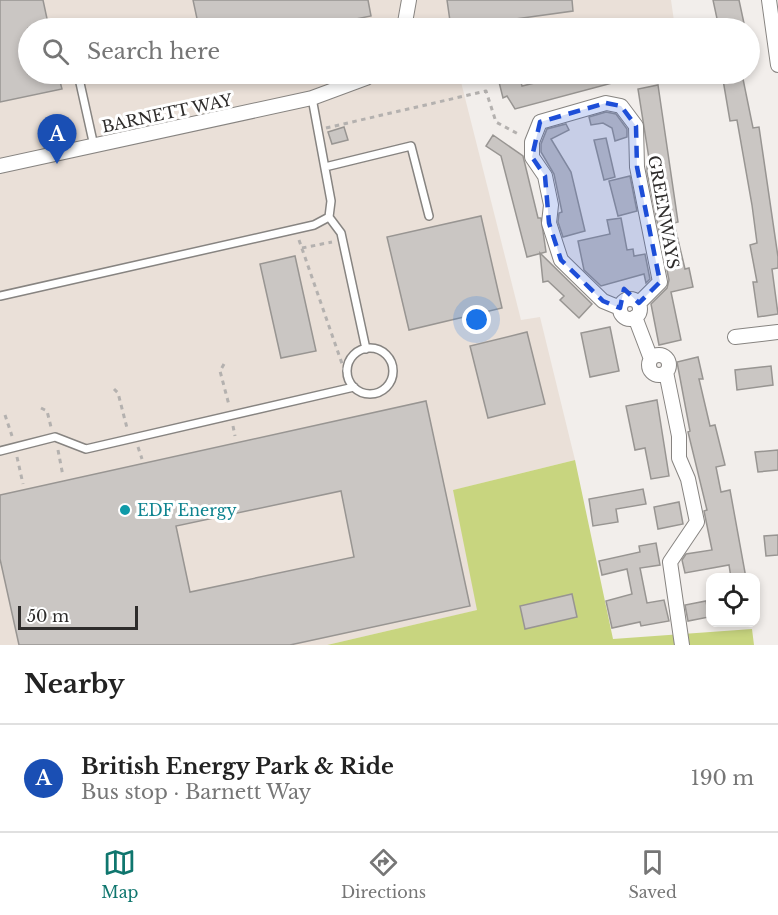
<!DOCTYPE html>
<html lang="en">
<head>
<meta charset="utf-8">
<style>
	body { margin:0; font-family:"Libre Baskerville",serif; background:#f6f6f6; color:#222 }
	.controls { position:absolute; right:18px; bottom:18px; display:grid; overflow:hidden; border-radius:12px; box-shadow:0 3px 9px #0003 }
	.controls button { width:54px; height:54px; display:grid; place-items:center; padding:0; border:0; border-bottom:2px solid #e0e0e0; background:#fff; color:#222; font:30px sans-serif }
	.scale { position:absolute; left:18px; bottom:15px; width:120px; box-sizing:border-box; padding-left:6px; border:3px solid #2e2c2b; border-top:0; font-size:16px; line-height:21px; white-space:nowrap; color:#2e2c2b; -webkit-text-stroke:4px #fff; paint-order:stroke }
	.you { position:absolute; left:477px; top:320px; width:21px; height:21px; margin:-15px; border:4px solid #fff; border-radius:50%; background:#1a73e8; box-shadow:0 0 0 9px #1a73e833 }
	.badge { display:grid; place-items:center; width:39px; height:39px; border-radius:50%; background:#0f766e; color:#fff; font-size:20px; font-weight:700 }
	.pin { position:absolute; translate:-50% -50px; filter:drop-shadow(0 2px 3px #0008) }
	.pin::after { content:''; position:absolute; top:32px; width:21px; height:18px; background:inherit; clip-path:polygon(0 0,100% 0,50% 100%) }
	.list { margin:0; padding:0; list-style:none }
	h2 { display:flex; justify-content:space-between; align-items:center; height:78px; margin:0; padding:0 24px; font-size:26px }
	h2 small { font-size:20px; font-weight:400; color:#767676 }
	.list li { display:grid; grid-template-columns:39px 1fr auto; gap:18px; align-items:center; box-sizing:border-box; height:108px; padding:0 24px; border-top:2px solid #e0e0e0 }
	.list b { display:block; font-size:22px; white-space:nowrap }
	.list p { margin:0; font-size:20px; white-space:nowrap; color:#767676 }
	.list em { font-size:20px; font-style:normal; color:#767676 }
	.icon { flex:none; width:33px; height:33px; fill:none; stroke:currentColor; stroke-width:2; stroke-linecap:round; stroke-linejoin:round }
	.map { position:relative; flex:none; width:778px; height:645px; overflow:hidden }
	.search { position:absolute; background:#fff; box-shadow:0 3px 9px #0003; left:18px; right:18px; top:18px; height:66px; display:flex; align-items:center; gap:15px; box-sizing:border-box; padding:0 21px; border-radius:33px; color:#767676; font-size:22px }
	.sheet { height:186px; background:#fff }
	nav { display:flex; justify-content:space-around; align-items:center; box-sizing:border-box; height:84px; border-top:2px solid #e0e0e0; background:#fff; font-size:16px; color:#767676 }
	nav a { display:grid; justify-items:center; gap:3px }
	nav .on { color:#0f766e }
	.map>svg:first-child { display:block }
</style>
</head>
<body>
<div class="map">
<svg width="778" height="645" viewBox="0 0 778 645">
	<rect width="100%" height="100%" fill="#f2eeeb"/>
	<path fill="#eae0d8" d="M0 0H671L675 28H28V74H459L521 320 540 317 575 460 454 490 478 610 327 645H0Z"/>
	<path fill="#c8d57f" d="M575 460 613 639 752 629 754 645H327L477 610 453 490Z"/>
	<path fill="#cac6c3" stroke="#989592" stroke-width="1.5" fill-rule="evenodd" d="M0 0H43L49 28H28V74H58L62 89 0 102Z
		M193 0H368L371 16 311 28H199Z
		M447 0H572L573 11 451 28Z
		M713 0H739L745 28H719Z
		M497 74H519L522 86 555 78 554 74H630L631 78 515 109 507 96 503 98Z
		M722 74H742L753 128 759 127 778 257V268L772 269 778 314 758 317 753 282H757L750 245 757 243 752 205 737 120 730 121Z
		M658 85 678 222 674 223 685 269 689 268 693 287 671 292 681 340 659 345 651 304 667 288 669 280 647 172V166L650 165 638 89Z
		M606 112 616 114 627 129V137L615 141 612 128 603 123 591 125 589 117Z
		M566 124 569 130 551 139 571 172 585 231 563 237 558 222 559 213 562 212 554 174 541 152V144L547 129Z
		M344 127 348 140 332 144 328 132Z
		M493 135 523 156 538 218H541L546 252 527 257 501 156 486 146Z
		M606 138 615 177 604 180 594 140Z
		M630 176 637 211 618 216 609 181Z
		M481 216 502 308 409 330 387 237Z
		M621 218 627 250 633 249 634 256 645 254 650 279 646 283 644 274 601 286 584 270 578 241 610 234 607 220Z
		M540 253 592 304 579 318 560 300 564 296 548 281 543 282Z
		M295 256 316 351 281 358 260 264Z
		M610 327 619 371 590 377 581 333Z
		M527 332 545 404 488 418 470 346Z
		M698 357 703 379H699L710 426 715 425 725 465 716 467 721 492 730 490 746 578H731L729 565 685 573 682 560 686 554 712 550 704 511 707 510 688 432 690 431 677 362Z
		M771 366 773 385 737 390 735 370Z
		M657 400 669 476 651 479 645 448 635 450 626 406Z
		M426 401 470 606 290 645H19L0 559V495ZM341 491 354 557 190 592 176 526Z
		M778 450V470L758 472 755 452Z
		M643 489 646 504 616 509 618 522 593 526 589 499Z
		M679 502 683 524 658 529 654 507Z
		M778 535V555L766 556 764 536Z
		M656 543 660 565 640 568 647 603 664 600 669 621 641 626 640 622 612 628 606 601 632 594 627 569 602 575 599 561 640 552 639 546Z
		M572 594 577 617 525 629 520 606Z
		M706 601 709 617 688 621 685 605Z"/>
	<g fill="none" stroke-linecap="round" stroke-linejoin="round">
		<defs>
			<path id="service" d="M78 74 94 146
				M325 167 411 146 429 216
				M329 217 341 233 366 349
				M0 296 314 225 329 217 331 201 312 98
				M347 371a23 23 0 1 1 46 0a23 23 0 1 1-46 0Z
				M0 451 55 437 86 449 354 387"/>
			<path id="minor" d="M769 0 778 65
				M404 28 409 0
				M0 166 312 98 366 78 372 74
				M620 309a10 10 0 1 1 20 0a10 10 0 1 1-20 0Z
				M620 308 603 301 561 260 549 223 551 205 545 176 532 157V142L540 122 606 103 621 106 636 126 637 167 660 282 639 303
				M635 317 651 359
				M735 337 778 332
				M649 365a10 10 0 1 1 20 0a10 10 0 1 1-20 0Z
				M666 372 679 436V458L688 479 697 522 670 562 682 645"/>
		</defs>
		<use href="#service" stroke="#878481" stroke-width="10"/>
		<use href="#minor" stroke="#878481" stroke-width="16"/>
		<path stroke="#b4b1af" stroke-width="3" stroke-dasharray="4.5 4.5" stroke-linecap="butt" d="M326 128 486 91 496 122 520 135
			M299 240 347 378
			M302 248 332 242
			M224 364 220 371 229 405
			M114 389 118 393 127 428
			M41 408 47 411 51 427
			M5 415 12 436
			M233 426 235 436
			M138 447 142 459
			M58 450 63 476
			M17 457 23 484"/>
		<use href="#service" stroke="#fff" stroke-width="7"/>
		<use href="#minor" stroke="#fff" stroke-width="14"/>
	</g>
	<path fill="#1d4ed8" fill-opacity="0.2" stroke="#1d4ed8" stroke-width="4.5" stroke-dasharray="12 8" stroke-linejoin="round" d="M606 103 621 106 636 126 637 167 660 282 639 303 624 289 620 308 603 301 561 260 549 223 545 176 532 157 540 122Z"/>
	<circle fill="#0f9aa8" stroke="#fff" stroke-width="2" cx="125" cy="510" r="6"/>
	<g text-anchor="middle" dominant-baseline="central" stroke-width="6" stroke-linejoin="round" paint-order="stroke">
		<g font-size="16" fill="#2e2c2b" stroke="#fff">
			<text transform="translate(167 113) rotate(-12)">BARNETT WAY</text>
			<text transform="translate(664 212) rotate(80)">GREENWAYS</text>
		</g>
		<g font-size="16" fill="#0d838f" stroke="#fff" text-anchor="start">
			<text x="137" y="510">EDF Energy</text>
		</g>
	</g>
</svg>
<div class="controls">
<button><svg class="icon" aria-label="locate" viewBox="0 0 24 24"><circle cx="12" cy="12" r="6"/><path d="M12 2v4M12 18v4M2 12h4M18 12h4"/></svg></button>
</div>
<div class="scale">50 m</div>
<div class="you"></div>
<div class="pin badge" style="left:57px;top:164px;background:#1a4fb4">A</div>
<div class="search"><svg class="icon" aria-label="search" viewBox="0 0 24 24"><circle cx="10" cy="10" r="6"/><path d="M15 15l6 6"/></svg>Search here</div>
</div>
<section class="sheet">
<h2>Nearby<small></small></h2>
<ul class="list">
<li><span class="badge" style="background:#1a4fb4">A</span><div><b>British Energy Park &amp; Ride</b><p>Bus stop · Barnett Way</p></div><em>190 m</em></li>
</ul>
</section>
<nav>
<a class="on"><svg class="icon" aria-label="map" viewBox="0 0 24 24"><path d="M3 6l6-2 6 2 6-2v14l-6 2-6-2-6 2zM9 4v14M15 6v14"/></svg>Map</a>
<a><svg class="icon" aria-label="directions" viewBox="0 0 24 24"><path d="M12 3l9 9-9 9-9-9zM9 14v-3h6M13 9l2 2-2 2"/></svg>Directions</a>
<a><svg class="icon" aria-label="saved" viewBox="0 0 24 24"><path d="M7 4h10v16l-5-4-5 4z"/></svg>Saved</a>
</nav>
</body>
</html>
